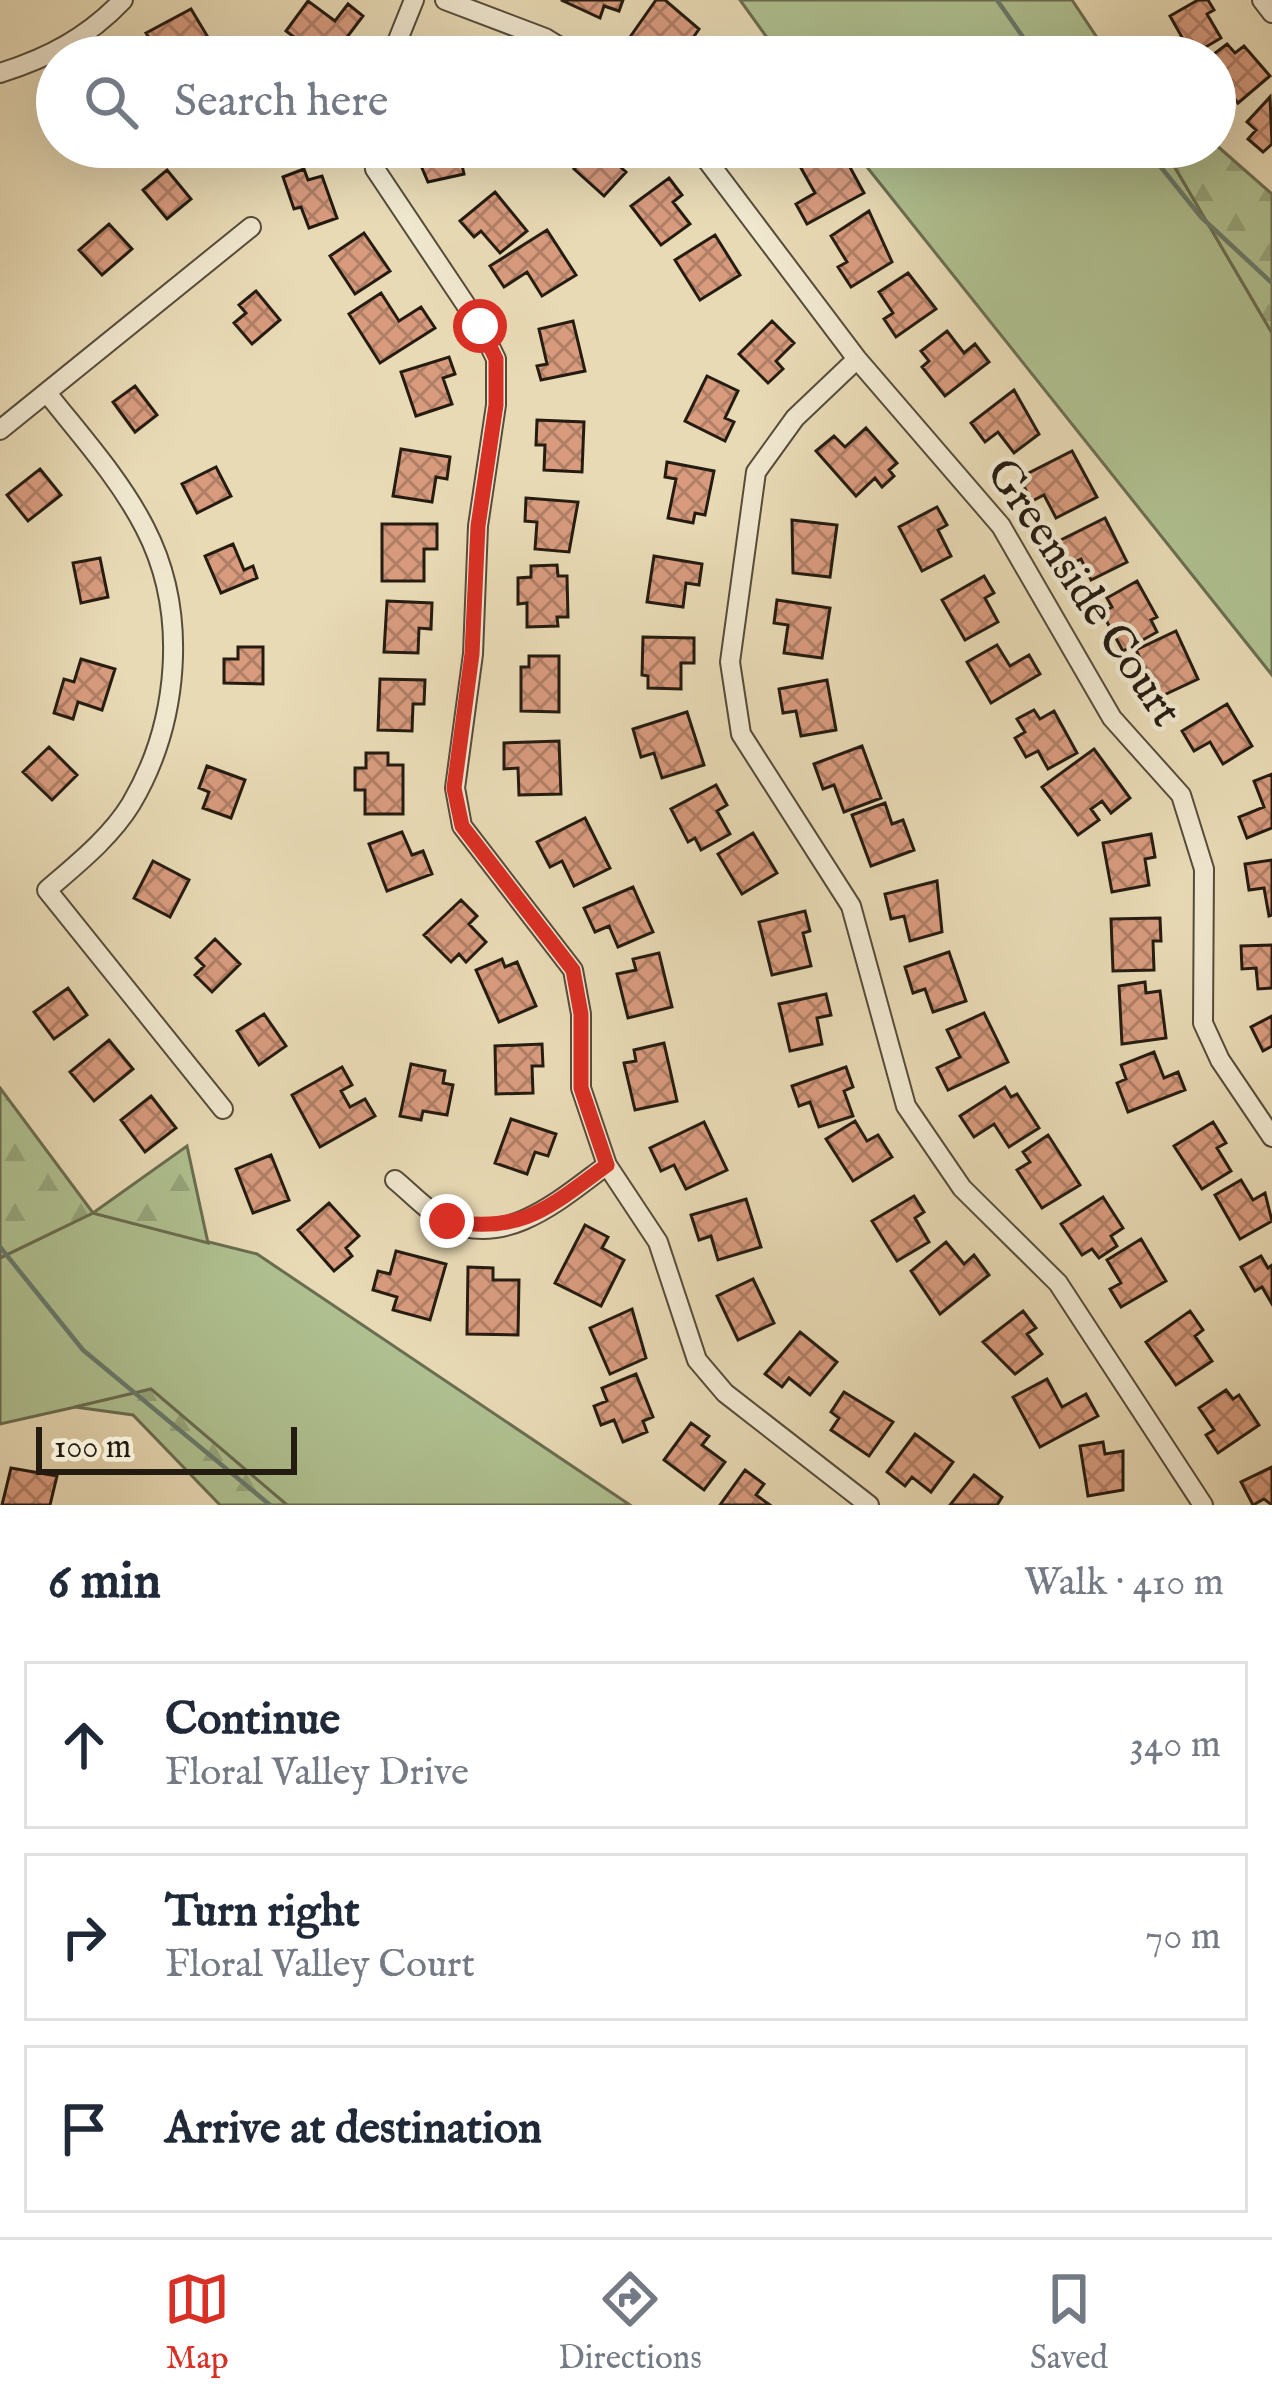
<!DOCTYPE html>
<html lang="en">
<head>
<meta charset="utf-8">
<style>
	body { margin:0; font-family:"IM FELL English",serif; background:#f6f6f7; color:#1f2937 }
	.scale { position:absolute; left:36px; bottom:30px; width:261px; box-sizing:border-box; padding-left:12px; border:6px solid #251c11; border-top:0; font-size:33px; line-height:42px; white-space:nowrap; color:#251c11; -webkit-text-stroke:9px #f0e7cf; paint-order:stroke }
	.stop { position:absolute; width:36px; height:36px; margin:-27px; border:9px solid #d93025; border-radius:50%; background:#fff }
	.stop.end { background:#d93025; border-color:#fff; box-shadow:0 3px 12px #0008 }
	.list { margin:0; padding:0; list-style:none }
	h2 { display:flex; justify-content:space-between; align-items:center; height:156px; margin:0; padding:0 48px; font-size:51px }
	h2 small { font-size:39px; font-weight:400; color:#747a83 }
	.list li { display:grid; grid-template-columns:78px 1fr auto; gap:36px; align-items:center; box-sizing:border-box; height:168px; margin:0 24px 24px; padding:0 24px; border:3px solid #e0e1e3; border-radius:0px }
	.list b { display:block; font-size:45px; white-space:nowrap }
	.list p { margin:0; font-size:39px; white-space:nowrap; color:#747a83 }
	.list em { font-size:39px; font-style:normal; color:#747a83 }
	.icon { flex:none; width:66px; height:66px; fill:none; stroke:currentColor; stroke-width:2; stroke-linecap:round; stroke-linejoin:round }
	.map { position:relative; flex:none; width:1272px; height:1505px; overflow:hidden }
	.search { position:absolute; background:#fff; box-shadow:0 12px 48px #0002; left:36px; right:36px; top:36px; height:132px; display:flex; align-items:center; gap:30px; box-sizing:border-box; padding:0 42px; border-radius:66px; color:#747a83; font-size:45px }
	.sheet { height:732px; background:#fff }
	nav { display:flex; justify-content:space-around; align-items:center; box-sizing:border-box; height:168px; border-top:3px solid #e0e1e3; background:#fff; font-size:33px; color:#747a83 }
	nav a { display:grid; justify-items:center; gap:6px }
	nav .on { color:#d93025 }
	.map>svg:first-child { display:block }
</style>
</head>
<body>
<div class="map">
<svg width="1272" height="1505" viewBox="0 0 1272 1505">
	<defs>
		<pattern id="forest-firs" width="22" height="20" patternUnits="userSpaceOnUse" patternTransform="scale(3)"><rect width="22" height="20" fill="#b0c191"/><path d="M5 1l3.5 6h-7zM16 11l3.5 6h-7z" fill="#97a57c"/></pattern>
		<pattern id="building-cross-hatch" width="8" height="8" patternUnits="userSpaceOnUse" patternTransform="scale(3)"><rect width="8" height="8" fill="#d89b7e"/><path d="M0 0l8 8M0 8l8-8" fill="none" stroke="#af7e66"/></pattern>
	</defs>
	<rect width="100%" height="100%" fill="#e8dab5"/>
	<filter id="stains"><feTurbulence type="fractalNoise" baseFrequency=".00167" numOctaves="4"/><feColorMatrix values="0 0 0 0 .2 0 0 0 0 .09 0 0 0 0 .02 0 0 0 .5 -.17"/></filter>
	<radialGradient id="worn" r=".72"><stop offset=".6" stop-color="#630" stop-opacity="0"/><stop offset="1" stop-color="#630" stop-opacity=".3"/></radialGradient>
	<path fill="#b0c191" stroke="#6a6e51" stroke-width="3" d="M740 0H1072L1110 57H781Z
		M851 147H1163L1272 333V675Z
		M93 1213 257 1254 630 1505H287L151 1390 0 1424V1258Z"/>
	<path fill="url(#forest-firs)" stroke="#6a6e51" stroke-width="3" d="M1215 144 1272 194V333L1163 147Z
		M0 1088 93 1213 187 1146 208 1243 93 1213 0 1258Z
		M151 1389 287 1505H220L133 1415 75 1407Z"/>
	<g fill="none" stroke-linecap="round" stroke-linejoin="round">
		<path stroke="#697b6d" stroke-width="4.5" d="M997 0 1037 57
			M1133 147 1156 161 1201 217 1272 283
			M0 1247 83 1350 270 1505"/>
	</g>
	<path fill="url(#building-cross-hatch)" stroke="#251c11" stroke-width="3" d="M561 0H623L619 11 604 6 600 18Z
		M656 0H665L699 29 680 57H660L630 37Z
		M1198 0H1208L1214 10 1207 14 1221 38 1192 55 1170 16Z
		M308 1 335 21 348 4 363 16 332 57H320L286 31Z
		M191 9 215 49 202 57H161L146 33Z
		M1227 44 1235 53 1244 46 1270 76 1238 103 1215 75V57H1210Z
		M1270 97 1272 144 1263 152 1248 139 1256 130 1247 122Z
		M413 147H458L464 174 428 182Z
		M594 147H613L606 154 626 172 604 196 574 169Z
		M839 147 864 193 807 224 796 204 815 193 801 168Z
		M304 169 308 180 322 176 337 218 309 228 301 207 294 209 283 177Z
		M167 170 191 199 167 219 143 190Z
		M669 178 682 195 673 202 690 224 661 245 631 206Z
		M495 192 527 231 500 253 481 231 474 237 460 221Z
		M869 211 892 262 851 287 838 267 847 262 831 236Z
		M109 224 132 249 102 275 79 250Z
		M547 230 576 275 542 296 527 272 504 287 490 266Z
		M364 233 390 271 355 294 330 256Z
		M715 235 740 275 700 300 675 260Z
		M908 273 936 309 896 337 884 319 893 313 879 292Z
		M256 291 280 320 252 344 234 323 246 313 239 305Z
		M381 293 399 321 421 307 435 328 380 363 349 314Z
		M573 321 585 371 541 380 537 366 547 364 539 329Z
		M772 321 794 343 776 361 783 369 768 383 739 354Z
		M947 331 964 353 975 344 989 362 945 396 922 367 929 361 921 351Z
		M449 357 455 374 443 378 452 404 416 416 401 372Z
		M707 376 738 391 725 418 734 422 725 441 685 421Z
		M135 386 157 415 135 432 113 402Z
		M1014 390 1039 434 1014 453 998 432 985 442 971 423Z
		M537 420 584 422 582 472 544 470 545 445H536Z
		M866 428 897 463 889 470 894 476 882 487 875 478 856 496 816 451 834 436 845 447Z
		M401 449 450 457 447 479 436 477 432 502 393 496Z
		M1072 451 1097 497 1056 518 1044 495 1032 501 1019 478Z
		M667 462 714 471 705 515 695 513 693 523 668 518 676 479 665 477Z
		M216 467 231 496 197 513 182 484Z
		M40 469 61 495 28 521 7 495Z
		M526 498 578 502 569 552 535 549 537 522 525 521Z
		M937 507 947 525 938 530 951 556 922 571 899 527Z
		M1105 518 1127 562 1091 580 1081 559 1069 565 1057 542Z
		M792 520 837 525 830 577 793 573Z
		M382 524H437V549H424V581H382Z
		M233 544 244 570 253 566 257 578 221 593 205 556Z
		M654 556 702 564 699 585 686 583 683 607 647 602Z
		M100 558 108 597 81 603 73 563Z
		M557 565 558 576H567L568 617H557L558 626 527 627V603L518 604V578L531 577V566Z
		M984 576 994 593 985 598 998 622 965 640 942 600Z
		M1137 581 1157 617 1151 620 1157 632 1123 651 1102 613 1112 607 1107 598Z
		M777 600 830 608 822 658 784 653 788 625 774 623Z
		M387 601 432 603 431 629 419 628 418 653 384 652Z
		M1176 631 1198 679 1151 701 1143 684 1151 680 1136 650Z
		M643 637 694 638V663H681V689L648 688V676L642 675Z
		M997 645 1010 666 1029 655 1040 674 991 703 967 662Z
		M238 647H263V684L224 683V659H238Z
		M529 656H559V712L521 711V667H529Z
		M81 659 115 669 102 710 78 702 73 719 54 713 64 679 74 682Z
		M380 679 425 680 424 704H413L412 731 378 730Z
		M827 680 836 730 801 736 796 711 783 713 779 689Z
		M1227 704 1252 746 1223 764 1210 742 1194 751 1182 731Z
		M1034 710 1040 719 1054 711 1077 753 1048 769 1038 751 1026 757 1015 738 1025 732 1017 719Z
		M687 712 704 765 662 778 654 753 641 757 633 729Z
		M559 741 561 794 519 795 518 768 504 769V743Z
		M862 746 881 798 844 812 834 785 823 789 814 764Z
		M49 747 77 775 52 800 23 772Z
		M1094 749 1130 798 1111 813 1102 801 1091 809 1099 820 1078 835 1042 787Z
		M366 753H388V765H403V814H365V790H355V768H366Z
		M207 766 245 780 231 818 203 808 209 792 199 788Z
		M1272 774V828L1247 838 1239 817 1264 807 1254 781Z
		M716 785 727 805 717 811 730 834 701 850 695 838 688 842 671 809Z
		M885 803 892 824 903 820 914 850 871 866 852 815Z
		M585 818 610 868 574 886 562 861 550 867 537 842Z
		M402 832 412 855 423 851 432 874 387 891 369 844Z
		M753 833 777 873 742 894 718 854Z
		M1151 834 1155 857 1145 859 1149 885 1112 892 1103 843Z
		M1272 860V915L1269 916 1264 888 1249 890 1245 864Z
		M153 861 189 880 170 917 134 898Z
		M937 881 942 932 910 941 904 916 891 919 885 894Z
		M633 887 653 932 618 947 609 926 595 932 584 908Z
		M461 900 477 916 469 924 486 942 466 962 459 954 451 962 424 935Z
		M805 911 810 931 803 933 811 966 772 975 759 922Z
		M1160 918 1161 941H1153L1154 970 1113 971 1111 919Z
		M215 939 240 964 212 992 195 975 204 966 196 958Z
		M1272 945V988L1258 989 1256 968 1242 969 1241 946Z
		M949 952 966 1001 933 1012 925 989 913 993 905 967Z
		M659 953 672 1007 628 1018 617 974 636 970 633 959Z
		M502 959 505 967 517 962 536 1006 499 1022 476 970Z
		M1145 982 1146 993 1160 991 1166 1038 1122 1044 1119 986Z
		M68 988 87 1015 54 1039 34 1012Z
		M826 994 831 1015 817 1018 822 1044 790 1051 779 1004Z
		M984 1013 1008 1062 948 1090 937 1068 960 1057 947 1030Z
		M264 1014 286 1046 259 1065 237 1031Z
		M1272 1016V1046L1263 1051 1251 1027Z
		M109 1040 133 1069 94 1101 70 1072Z
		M664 1043 677 1101 635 1110 624 1063 636 1061 634 1050Z
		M542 1044 543 1066H532L533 1093 496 1094 495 1046Z
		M1154 1052 1164 1078 1178 1072 1185 1090 1128 1112 1117 1083 1126 1079 1121 1065Z
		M411 1064 445 1071 443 1083 453 1085 447 1115 423 1111 421 1120 400 1116Z
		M342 1067 352 1085 341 1091 350 1107 365 1099 375 1116 320 1147 292 1095Z
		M846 1067 853 1087 844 1091 853 1116 819 1127 810 1102 799 1106 792 1086Z
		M1005 1087 1011 1097 1017 1094 1039 1128 1009 1147 994 1124 974 1137 960 1116Z
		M151 1096 176 1128 145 1152 121 1120Z
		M511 1119 556 1134 548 1156 535 1152 527 1174 495 1163Z
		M855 1121 867 1141 878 1135 892 1157 853 1181 826 1139Z
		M704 1122 727 1170 686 1189 674 1165 661 1171 650 1148Z
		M1213 1122 1226 1143 1217 1148 1231 1171 1202 1189 1174 1146Z
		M1048 1135 1080 1185 1042 1208 1017 1170 1030 1162 1023 1152Z
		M271 1155 289 1200 253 1213 236 1169Z
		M1241 1180 1253 1200 1265 1193 1272 1221 1240 1239 1215 1195Z
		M914 1196 924 1212 915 1218 929 1242 897 1261 872 1221Z
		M1103 1197 1123 1228 1111 1236 1117 1246 1099 1258 1092 1249 1082 1255 1061 1224Z
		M746 1199 761 1247 718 1260 711 1236 699 1240 691 1215Z
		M329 1203 359 1236 346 1248 352 1256 334 1271 298 1230Z
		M585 1225 608 1237 602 1248 624 1260 601 1306 555 1283Z
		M1141 1239 1166 1281 1121 1307 1110 1289 1121 1283 1107 1260Z
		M946 1242 964 1264 974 1255 989 1275 940 1314 911 1271Z
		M396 1251 446 1264 430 1320 393 1310 397 1297 373 1290 378 1271 390 1274Z
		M1261 1256 1268 1268 1272 1265V1304L1262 1287 1255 1291 1241 1267Z
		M468 1267 493 1268V1280H519L518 1335 467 1334Z
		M753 1279 774 1323 738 1340 717 1296Z
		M632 1309 646 1358 610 1374 590 1328Z
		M1023 1311 1036 1328 1027 1334 1042 1354 1015 1374 983 1342Z
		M1190 1311 1203 1330 1195 1336 1212 1361 1176 1385 1146 1342Z
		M800 1332 837 1362 810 1395 789 1378 782 1387 765 1374Z
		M636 1374 653 1417 643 1421 647 1432 623 1442 614 1420 601 1425 594 1406 607 1401 602 1388Z
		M1047 1379 1062 1407 1086 1394 1098 1416 1040 1447 1013 1397Z
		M1226 1390 1233 1399 1239 1395 1259 1425 1218 1453 1206 1435 1214 1430 1199 1408Z
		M844 1392 893 1422 869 1456 831 1430 839 1418 831 1412Z
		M691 1423 709 1436 702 1445 725 1462 704 1490 664 1460Z
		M915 1434 953 1462 931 1492 912 1477 905 1486 887 1472Z
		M1103 1442 1105 1454 1123 1451V1490L1088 1496 1080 1446Z
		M1272 1467V1505L1264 1499 1253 1505 1241 1482Z
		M11 1468 57 1476 50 1505H2Z
		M745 1470 764 1484 756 1495 770 1505H720Z
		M974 1475 1002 1497 997 1505H950Z"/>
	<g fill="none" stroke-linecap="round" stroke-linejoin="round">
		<defs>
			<path id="minor" d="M445 0 545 38 576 57
				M1262 0 1272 13
				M391 57 414 0
				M0 73C48 58 88 37 123 0
				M372 147 375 169 480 326 496 359V405L478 526 473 654 455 788 462 826 573 970 581 1014V1088L607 1165 658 1242 697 1360 725 1393 869 1505
				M697 147 857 359 1001 526 1112 718 1181 795 1204 869 1203 1023 1220 1060 1272 1137
				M857 359 795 418 756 472 730 662 741 734 851 906 906 1106 962 1188 1058 1283 1203 1505
				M47 393C81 436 120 479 145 528 189 613 179 723 131 804 110 838 77 864 47 890L223 1109
				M0 430 251 227
				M395 1180C411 1193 429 1213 447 1221 507 1249 562 1198 607 1165"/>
		</defs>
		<use href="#minor" stroke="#564c3a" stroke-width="22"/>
		<use href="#minor" stroke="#f0e7cf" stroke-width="18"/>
	</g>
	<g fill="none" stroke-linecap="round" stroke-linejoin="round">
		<path stroke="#d93025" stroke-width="15" d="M447 1221C523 1234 548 1208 607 1165L581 1088V1014L573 970 462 826 454 788 472 654 478 526 496 405V359L480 326"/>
	</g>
	<g text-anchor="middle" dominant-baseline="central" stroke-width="9" stroke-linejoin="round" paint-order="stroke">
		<g font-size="45" fill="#251c11" stroke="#f0e7cf">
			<text transform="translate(1083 593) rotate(56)">Greenside Court</text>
		</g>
	</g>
	<rect width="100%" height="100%" filter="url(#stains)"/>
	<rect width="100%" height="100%" fill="url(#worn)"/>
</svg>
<div class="scale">100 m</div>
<div class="stop" style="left:480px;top:326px"></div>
<div class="stop end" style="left:447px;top:1221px"></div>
<div class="search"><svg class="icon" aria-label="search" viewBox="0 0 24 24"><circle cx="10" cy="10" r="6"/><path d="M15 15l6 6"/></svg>Search here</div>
</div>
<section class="sheet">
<h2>6 min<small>Walk · 410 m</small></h2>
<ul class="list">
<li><svg class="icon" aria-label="ahead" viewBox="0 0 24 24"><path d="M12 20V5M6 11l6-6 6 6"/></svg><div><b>Continue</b><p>Floral Valley Drive</p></div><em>340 m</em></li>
<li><svg class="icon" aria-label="right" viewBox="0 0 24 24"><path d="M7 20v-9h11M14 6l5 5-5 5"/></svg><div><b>Turn right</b><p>Floral Valley Court</p></div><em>70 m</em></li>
<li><svg class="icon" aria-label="arrive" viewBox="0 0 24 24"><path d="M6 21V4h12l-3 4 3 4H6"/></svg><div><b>Arrive at destination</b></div></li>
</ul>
</section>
<nav>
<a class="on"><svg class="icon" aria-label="map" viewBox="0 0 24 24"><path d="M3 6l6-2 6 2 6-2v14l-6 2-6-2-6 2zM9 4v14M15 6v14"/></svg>Map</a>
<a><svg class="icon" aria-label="directions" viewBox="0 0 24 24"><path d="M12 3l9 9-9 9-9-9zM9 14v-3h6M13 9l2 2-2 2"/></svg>Directions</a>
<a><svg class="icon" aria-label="saved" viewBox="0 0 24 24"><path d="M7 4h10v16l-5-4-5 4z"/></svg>Saved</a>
</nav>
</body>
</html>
